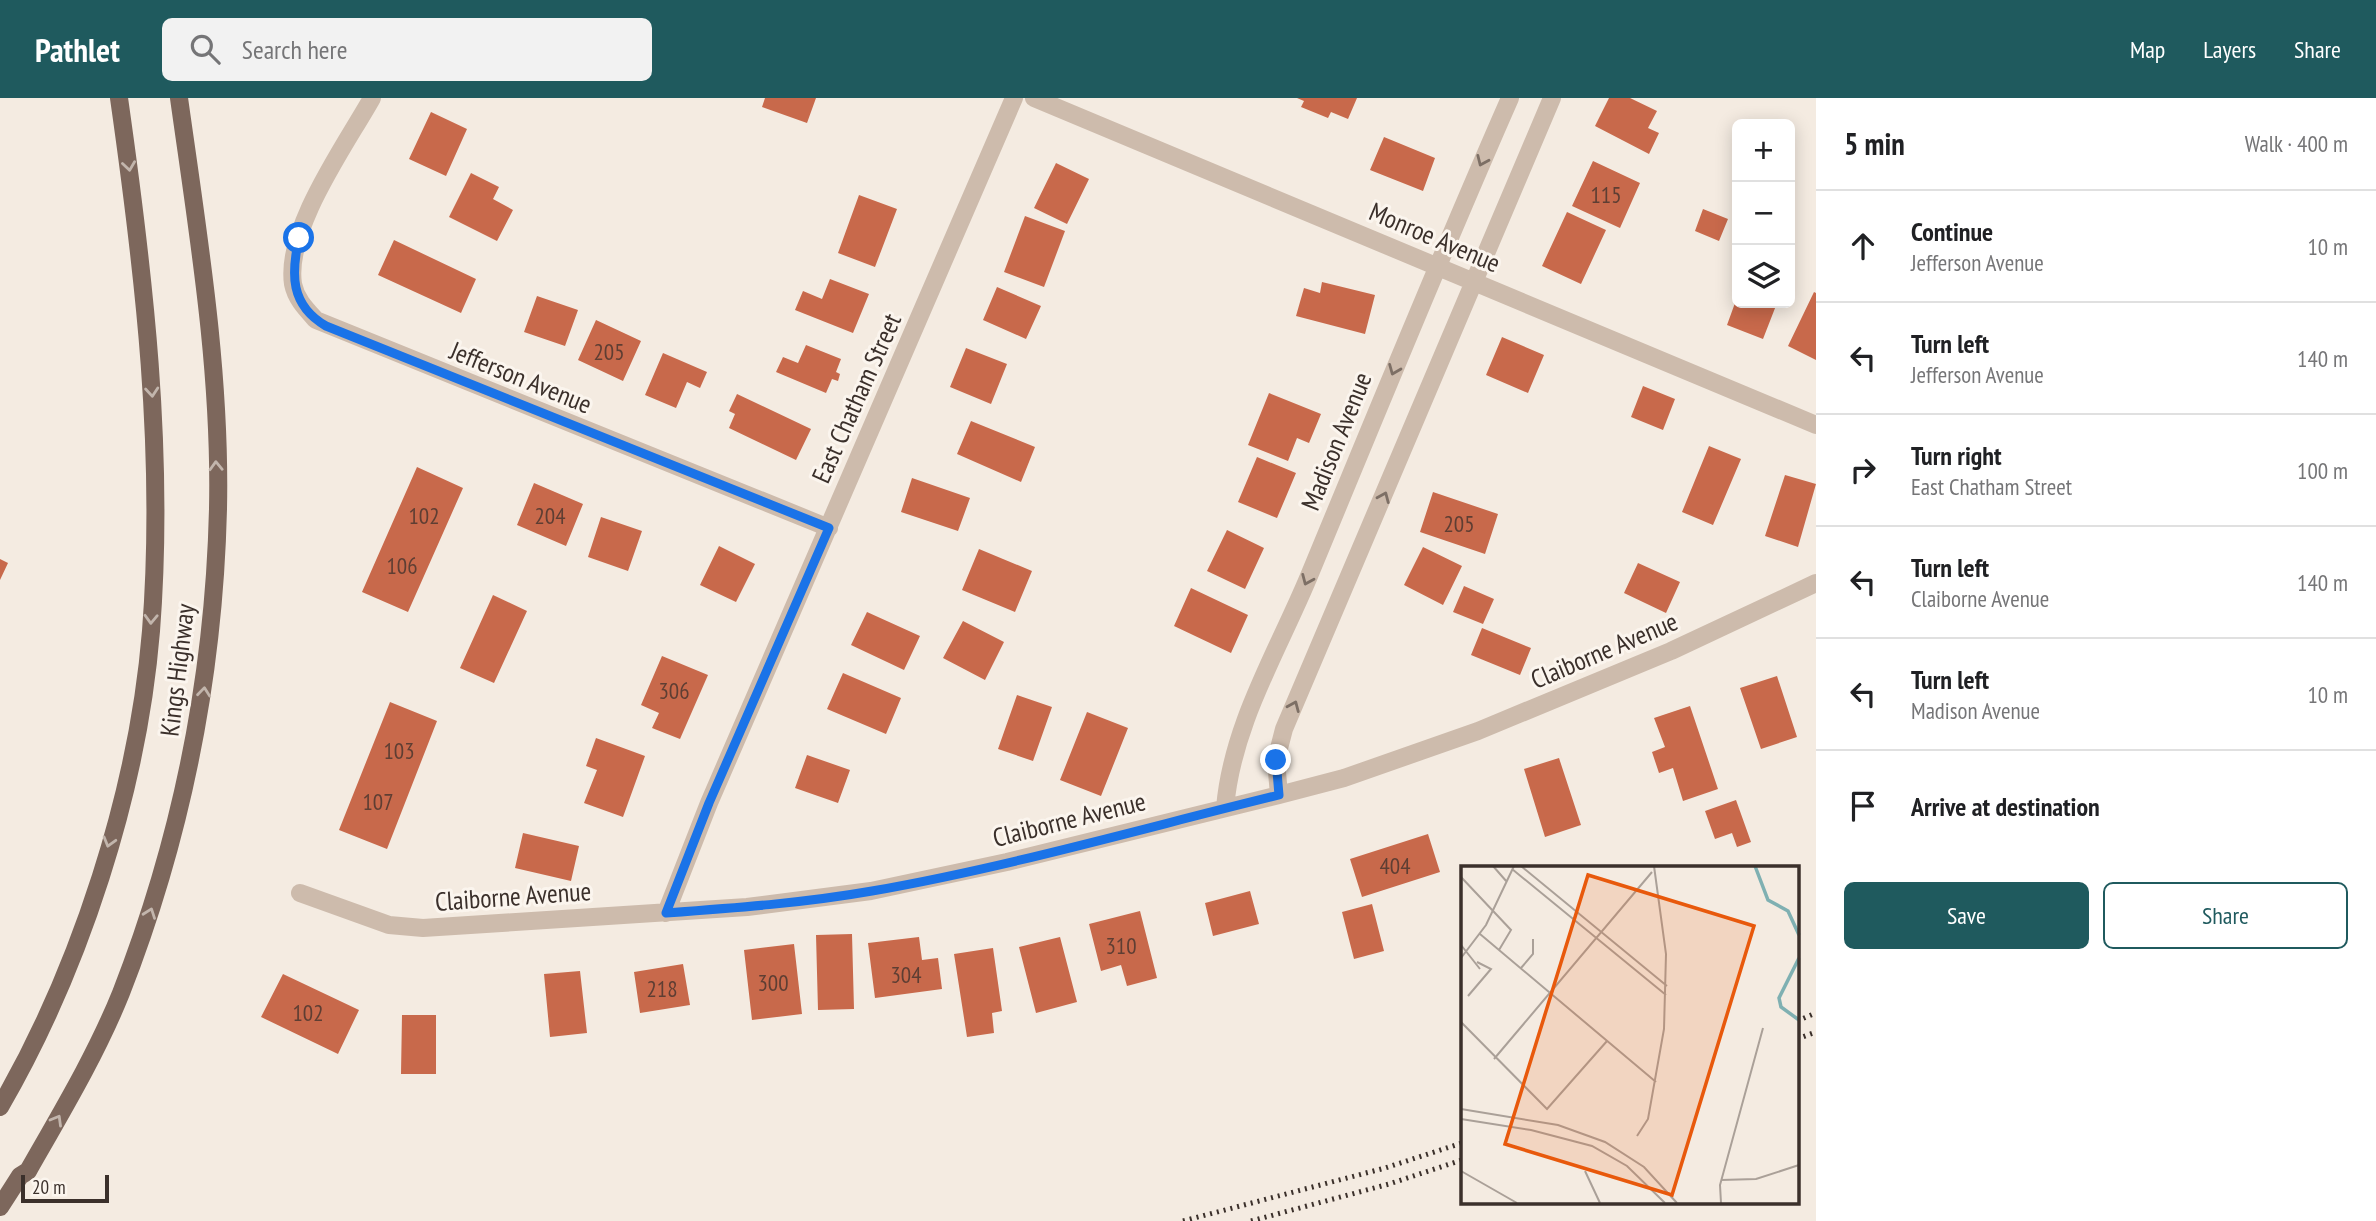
<!DOCTYPE html>
<html lang="en">
<head>
<meta charset="utf-8">
<style>
	body { margin:0; font-family:"PT Sans Narrow",sans-serif; background:#f2f2f2; color:#202124 }
	.controls { position:absolute; right:21px; top:21px; display:grid; overflow:hidden; border-radius:10px; box-shadow:0 4px 18px #0003 }
	.controls button { width:63px; height:63px; display:grid; place-items:center; padding:0; border:0; border-bottom:2px solid #e0e0e0; background:#fff; color:#202124; font:35px sans-serif }
	.scale { position:absolute; left:21px; bottom:18px; width:88px; box-sizing:border-box; padding-left:7px; border:4px solid #3b302b; border-top:0; font-size:19px; line-height:24px; white-space:nowrap; color:#3b302b; -webkit-text-stroke:5px #fbf5ee; paint-order:stroke }
	.stop { position:absolute; width:21px; height:21px; margin:-16px; border:5px solid #1a73e8; border-radius:50%; background:#fff }
	.stop.end { background:#1a73e8; border-color:#fff; box-shadow:0 2px 7px #0008 }
	.list { margin:0; padding:0; list-style:none }
	h2 { display:flex; justify-content:space-between; align-items:center; height:91px; margin:0; padding:0 28px; font-size:30px }
	h2 small { font-size:23px; font-weight:400; color:#757577 }
	.list li { display:grid; grid-template-columns:46px 1fr auto; gap:21px; align-items:center; box-sizing:border-box; height:112px; padding:0 28px; border-top:2px solid #e0e0e0 }
	.list b { display:block; font-size:26px; white-space:nowrap }
	.list p { margin:0; font-size:23px; white-space:nowrap; color:#757577 }
	.list em { font-size:23px; font-style:normal; color:#757577 }
	.actions { display:flex; gap:14px; padding:21px 28px }
	.actions a { flex:1; padding:16px 0; border:2px solid #1f5a5e; border-radius:10px; text-align:center; font-size:24px; color:#1f5a5e }
	.actions .main { background:#1f5a5e; color:#fff }
	.icon { flex:none; width:38px; height:38px; fill:none; stroke:currentColor; stroke-width:2; stroke-linecap:round; stroke-linejoin:round }
	.map { position:relative; flex:none; width:1816px; height:1123px; overflow:hidden }
	header { display:flex; align-items:center; gap:42px; box-sizing:border-box; height:98px; padding:0 35px; background:#1f5a5e; color:#fff }
	header strong { font-size:33px }
	nav { display:flex; gap:38px; margin-inline-start:auto; font-size:24px }
	.search { width:490px; height:63px; background:#f2f2f2; display:flex; align-items:center; gap:18px; box-sizing:border-box; padding:0 24px; border-radius:10px; color:#757577; font-size:26px }
	main { display:flex }
	aside { flex:1; background:#fff }
	.map>svg:first-child { display:block }
</style>
</head>
<body>
<header>
<strong>Pathlet</strong>
<div class="search"><svg class="icon" aria-label="search" viewBox="0 0 24 24"><circle cx="10" cy="10" r="6"/><path d="M15 15l6 6"/></svg>Search here</div>
<nav><a>Map</a><a>Layers</a><a>Share</a></nav>
</header>
<main>
<div class="map">
<svg width="1816" height="1123" viewBox="0 0 1816 1123">
	<rect width="100%" height="100%" fill="#f4ebe1"/>
	<path fill="#c8694b" d="M765 0H816L807 25 762 9Z
		M1297 0H1357L1348 21 1331 14 1328 20 1301 9 1304 3Z
		M1609 0H1630L1657 13 1648 30 1659 35 1649 56 1595 28Z
		M431 14 467 31 446 78 409 61Z
		M1384 39 1435 60 1423 93 1370 72Z
		M1593 63 1640 85 1620 130 1572 108Z
		M1056 65 1089 81 1067 126 1034 110Z
		M471 75 499 89 493 101 513 112 497 143 449 119Z
		M859 97 897 111 875 169 838 155Z
		M1703 111 1728 121 1719 143 1695 133Z
		M1567 114 1606 132 1581 186 1542 168Z
		M1025 118 1065 133 1044 189 1004 174Z
		M394 142 476 181 461 215 378 177Z
		M830 181 869 196 853 235 795 212 803 193 822 201Z
		M1322 184 1375 197 1365 236 1296 218 1304 190 1320 195Z
		M997 189 1041 208 1026 241 983 222Z
		M1814 194 1816 195V262L1788 248Z
		M537 198 578 212 565 248 524 234Z
		M1735 205H1777L1763 241 1727 227Z
		M596 222 641 243 623 283 578 262Z
		M1502 239 1544 257 1528 295 1486 277Z
		M806 247 841 261 836 274 840 276 838 283 832 281 826 295 776 274 783 259 798 265Z
		M966 250 1007 266 991 306 950 289Z
		M663 255 707 274 700 290 687 284 676 310 645 297Z
		M1643 288 1675 301 1663 332 1631 319Z
		M1269 295 1321 316 1309 345 1297 340 1288 363 1248 347Z
		M737 296 811 331 796 362 729 330 735 316 729 313Z
		M971 323 1035 349 1021 384 957 356Z
		M1709 348 1741 361 1713 427 1682 414Z
		M1257 359 1296 375 1277 420 1238 404Z
		M417 369 463 390 408 514 362 494Z
		M1785 377 1816 386 1798 449 1765 438Z
		M912 380 970 400 958 433 901 414Z
		M534 385 583 406 566 448 517 427Z
		M1433 394 1498 416 1485 456 1420 434Z
		M601 419 642 433 628 473 588 459Z
		M1227 432 1264 450 1245 491 1207 473Z
		M719 448 755 466 736 504 700 487Z
		M1423 449 1462 468 1443 507 1404 487Z
		M979 451 1032 473 1015 514 962 492Z
		M0 461 8 465 0 482Z
		M1638 465 1680 484 1666 515 1624 495Z
		M1464 488 1494 501 1483 526 1453 514Z
		M1191 490 1248 517 1231 555 1174 528Z
		M493 497 527 513 494 585 460 570Z
		M867 514 920 538 904 572 851 547Z
		M963 523 1004 544 985 582 943 560Z
		M1482 530 1531 550 1520 577 1471 557Z
		M662 558 708 577 680 641 652 630 659 615 641 607Z
		M843 575 901 600 886 636 827 611Z
		M1777 578 1797 639 1761 651 1740 590Z
		M1017 597 1052 609 1033 663 998 651Z
		M390 604 437 623 387 751 339 732Z
		M1690 608 1718 691 1683 703 1673 670 1659 675 1652 654 1665 649 1654 620Z
		M1087 614 1128 630 1101 698 1060 682Z
		M596 640 645 658 623 719 584 705 597 672 586 668Z
		M807 657 850 672 838 705 795 690Z
		M1559 660 1581 727 1545 739 1524 671Z
		M1736 702 1751 744 1737 749 1732 735 1715 741 1705 713Z
		M523 735 579 748 571 783 515 770Z
		M1428 736 1440 774 1362 799 1350 761Z
		M1250 793 1259 826 1213 838 1205 805Z
		M1372 806 1384 853 1354 861 1342 814Z
		M1140 813 1157 880 1127 888 1121 867 1101 873 1089 826Z
		M852 836 854 911 818 912 816 837Z
		M919 839 922 862 938 860 942 891 875 900 868 845Z
		M1060 839 1077 904 1036 915 1019 849Z
		M794 846 802 916 752 922 744 852Z
		M993 850 1002 913 992 915 994 935 967 939 954 856Z
		M683 866 690 907 640 915 634 874Z
		M580 873 587 935 550 939 544 876Z
		M283 876 359 912 338 956 261 919Z
		M402 917H436V976H401Z"/>
	<g fill="none" stroke-linecap="round" stroke-linejoin="round">
		<path stroke="#cdbbac" stroke-width="18" d="M372 0C345 48 285 131 293 186 296 201 306 211 316 222L829 430
			M1034 0 1816 327
			M1279 697 1276 662 1284 631 1552 0
			M1225 710C1232 627 1277 555 1309 478 1375 319 1440 159 1510 0
			M300 795 389 827 423 830 747 809 871 793 1007 764 1279 697 1344 680 1478 633 1671 553 1816 485
			M666 815 709 705 1014 0"/>
		<path stroke="#7d675c" stroke-width="18" d="M0 1009C80 871 138 693 151 533 165 354 144 176 119 0
			M0 1109 20 1078 28 1073C61 1015 96 957 121 895 182 739 214 578 218 411 221 273 198 136 179 0"/>
		<path stroke="#3b302b" stroke-width="5" stroke-dasharray="2 5" stroke-linecap="butt" d="M1797 923 1816 915
			M1797 941 1816 934
			M1183 1123 1385 1070 1462 1045
			M1251 1123 1389 1086 1462 1062"/>
	</g>
	<defs><path id="oneway-chevron" d="M-2-3.5L2.5 0L-2 3.5" fill="none" stroke-width="1.6" stroke-linecap="round" stroke-linejoin="round" transform="scale(1.75)"/></defs>
	<g stroke="#7d6f65">
		<use href="#oneway-chevron" transform="translate(1482 63) rotate(114)"/>
		<use href="#oneway-chevron" transform="translate(1394 272) rotate(112)"/>
		<use href="#oneway-chevron" transform="translate(1384 399) rotate(-67)"/>
		<use href="#oneway-chevron" transform="translate(1307 482) rotate(113)"/>
		<use href="#oneway-chevron" transform="translate(1294 608) rotate(-67)"/>
	</g>
	<g stroke="#c2b5ac">
		<use href="#oneway-chevron" transform="translate(129 68) rotate(82)"/>
		<use href="#oneway-chevron" transform="translate(152 294) rotate(85)"/>
		<use href="#oneway-chevron" transform="translate(216 368) rotate(-92)"/>
		<use href="#oneway-chevron" transform="translate(151 521) rotate(92)"/>
		<use href="#oneway-chevron" transform="translate(204 594) rotate(-84)"/>
		<use href="#oneway-chevron" transform="translate(109 744) rotate(106)"/>
		<use href="#oneway-chevron" transform="translate(150 815) rotate(-70)"/>
		<use href="#oneway-chevron" transform="translate(57 1022) rotate(-60)"/>
	</g>
	<g fill="none" stroke-linecap="round" stroke-linejoin="round">
		<path stroke="#1a73e8" stroke-width="9" d="M299 140C291 176 290 207 326 228L829 430 709 705 666 815C735 810 804 805 872 793 1009 769 1144 730 1279 697L1276 662"/>
	</g>
	<g text-anchor="middle" dominant-baseline="central" stroke-width="6" stroke-linejoin="round" paint-order="stroke">
		<g font-size="23" fill="#5e3e33">
			<text x="1606" y="96">115</text>
			<text x="609" y="253">205</text>
			<text x="424" y="417">102</text>
			<text x="550" y="417">204</text>
			<text x="1459" y="425">205</text>
			<text x="402" y="467">106</text>
			<text x="674" y="592">306</text>
			<text x="399" y="652">103</text>
			<text x="378" y="703">107</text>
			<text x="1395" y="767">404</text>
			<text x="1121" y="847">310</text>
			<text x="906" y="876">304</text>
			<text x="773" y="884">300</text>
			<text x="662" y="890">218</text>
			<text x="308" y="914">102</text>
		</g>
		<g font-size="26" fill="#3b302b" stroke="#fbf5ee">
			<text transform="translate(1435 139) rotate(23)">Monroe Avenue</text>
			<text transform="translate(521 279) rotate(22)">Jefferson Avenue</text>
			<text transform="translate(856 300) rotate(-66)">East Chatham Street</text>
			<text transform="translate(1336 343) rotate(-68)">Madison Avenue</text>
			<text transform="translate(1604 552) rotate(-23)">Claiborne Avenue</text>
			<text transform="translate(177 572) rotate(-83)">Kings Highway</text>
			<text transform="translate(1069 721) rotate(-14)">Claiborne Avenue</text>
			<text transform="translate(513 798) rotate(-4)">Claiborne Avenue</text>
		</g>
	</g>
	<g transform="translate(1461 768)">
		<rect width="338" height="338" fill="#f4ebe1"/>
		<path fill="none" stroke="#7fb0b2" stroke-width="3.5" d="M294 0 307 34 327 45 338 69M338 92 318 132 320 141 338 154"/>
		<path fill="none" stroke="#aaa098" stroke-width="2" d="M32 0 46 16M60 0 206 120M51 3 205 129M0 11 50 64 38 84M19 68 195 216M0 79 19 103M0 92 25 59 53 0M60 102 72 88V73M7 130 30 103 16 96M0 156 86 243 146 175M33 193 191 6M0 243 97 259 144 276 183 301 216 337M0 253 70 264 131 280 166 300 204 337M176 270 187 253 203 163 205 88 193 0M0 305 56 337M124 305 139 337M260 314 295 313 338 299M260 337 259 319 302 162"/>
		<path fill="#e8590c" fill-opacity="0.15" stroke="#e8590c" stroke-width="3.5" d="M127 9 293 60 211 329 44 278Z"/>
		<rect width="338" height="338" fill="none" stroke="#3b302b" stroke-width="3.5"/>
	</g>
</svg>
<div class="controls">
<button>+</button>
<button>−</button>
<button><svg class="icon" aria-label="layers" viewBox="0 0 24 24"><path d="M12 4l9 5-9 5-9-5zM3 14l9 5 9-5"/></svg></button>
</div>
<div class="scale">20 m</div>
<div class="stop" style="left:299px;top:140px"></div>
<div class="stop end" style="left:1276px;top:662px"></div>
</div>
<aside>
<h2>5 min<small>Walk · 400 m</small></h2>
<ul class="list">
<li><svg class="icon" aria-label="ahead" viewBox="0 0 24 24"><path d="M12 20V5M6 11l6-6 6 6"/></svg><div><b>Continue</b><p>Jefferson Avenue</p></div><em>10 m</em></li>
<li><svg class="icon" aria-label="left" viewBox="0 0 24 24"><path d="M17 20v-9H6M10 6l-5 5 5 5"/></svg><div><b>Turn left</b><p>Jefferson Avenue</p></div><em>140 m</em></li>
<li><svg class="icon" aria-label="right" viewBox="0 0 24 24"><path d="M7 20v-9h11M14 6l5 5-5 5"/></svg><div><b>Turn right</b><p>East Chatham Street</p></div><em>100 m</em></li>
<li><svg class="icon" aria-label="left" viewBox="0 0 24 24"><path d="M17 20v-9H6M10 6l-5 5 5 5"/></svg><div><b>Turn left</b><p>Claiborne Avenue</p></div><em>140 m</em></li>
<li><svg class="icon" aria-label="left" viewBox="0 0 24 24"><path d="M17 20v-9H6M10 6l-5 5 5 5"/></svg><div><b>Turn left</b><p>Madison Avenue</p></div><em>10 m</em></li>
<li><svg class="icon" aria-label="arrive" viewBox="0 0 24 24"><path d="M6 21V4h12l-3 4 3 4H6"/></svg><div><b>Arrive at destination</b></div></li>
</ul>
<div class="actions"><a class="main">Save</a><a>Share</a></div>
</aside>
</main>
</body>
</html>
